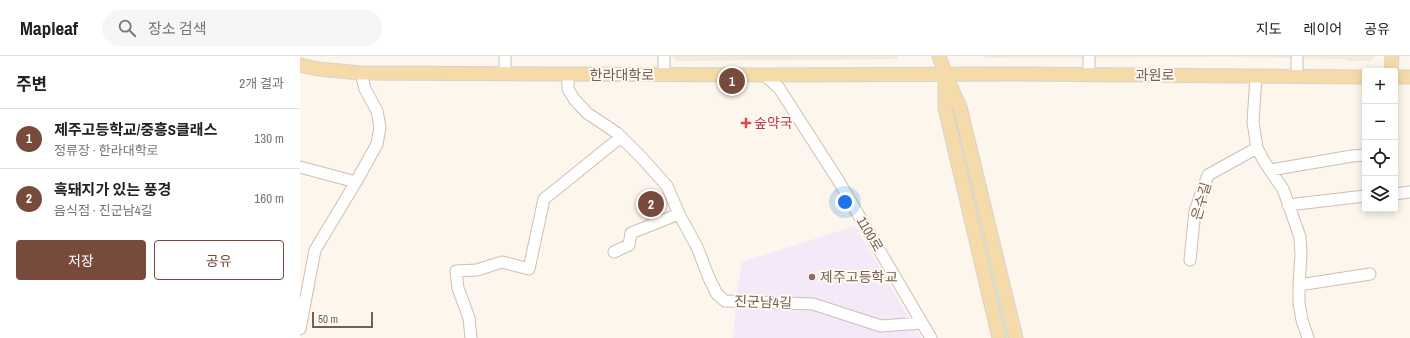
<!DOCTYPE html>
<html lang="ko">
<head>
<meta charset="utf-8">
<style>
	body { margin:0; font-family:"Archivo Narrow","Noto Sans KR",sans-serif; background:#f6f6f6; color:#222 }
	.controls { position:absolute; right:12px; top:12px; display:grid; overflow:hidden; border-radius:4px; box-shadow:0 2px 10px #0003 }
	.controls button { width:36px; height:36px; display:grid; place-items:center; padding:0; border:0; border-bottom:1px solid #e0e0e0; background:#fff; color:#222; font:20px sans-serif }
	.scale { position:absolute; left:12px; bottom:10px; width:61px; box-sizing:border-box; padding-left:4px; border:2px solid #775f4f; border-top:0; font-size:11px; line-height:14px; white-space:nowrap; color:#775f4f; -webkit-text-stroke:3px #fefaf3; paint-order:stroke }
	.you { position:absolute; left:545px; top:146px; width:14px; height:14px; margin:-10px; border:3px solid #fff; border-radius:50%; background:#1a73e8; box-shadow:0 0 0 6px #1a73e833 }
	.badge { display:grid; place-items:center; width:26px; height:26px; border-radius:50%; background:#774a3b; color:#fff; font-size:13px; font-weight:700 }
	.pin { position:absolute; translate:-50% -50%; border:2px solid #fff; box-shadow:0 1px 4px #0006 }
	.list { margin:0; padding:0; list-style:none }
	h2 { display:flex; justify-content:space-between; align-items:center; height:52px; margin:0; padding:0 16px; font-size:17px }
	h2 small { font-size:13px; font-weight:400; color:#767676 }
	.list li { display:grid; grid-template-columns:26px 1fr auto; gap:12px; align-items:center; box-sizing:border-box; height:60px; padding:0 16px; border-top:1px solid #e0e0e0 }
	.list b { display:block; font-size:15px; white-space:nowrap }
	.list p { margin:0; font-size:13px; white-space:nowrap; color:#767676 }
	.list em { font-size:13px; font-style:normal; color:#767676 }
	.actions { display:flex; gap:8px; padding:12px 16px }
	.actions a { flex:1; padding:9px 0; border:1px solid #774a3b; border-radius:4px; text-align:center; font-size:14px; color:#774a3b }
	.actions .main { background:#774a3b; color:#fff }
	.icon { flex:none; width:22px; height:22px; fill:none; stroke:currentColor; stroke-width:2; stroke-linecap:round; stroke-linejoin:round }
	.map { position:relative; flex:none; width:1110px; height:282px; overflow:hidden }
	header { display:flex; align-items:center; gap:24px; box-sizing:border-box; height:56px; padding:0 20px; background:#fff; border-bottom:1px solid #e0e0e0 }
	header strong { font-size:19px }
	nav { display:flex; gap:22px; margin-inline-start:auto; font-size:14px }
	.search { width:280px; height:36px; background:#f6f6f6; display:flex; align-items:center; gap:10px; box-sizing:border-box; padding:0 14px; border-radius:22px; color:#767676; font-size:15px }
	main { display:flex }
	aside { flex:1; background:#fff }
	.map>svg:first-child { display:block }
</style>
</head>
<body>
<header>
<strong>Mapleaf</strong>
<div class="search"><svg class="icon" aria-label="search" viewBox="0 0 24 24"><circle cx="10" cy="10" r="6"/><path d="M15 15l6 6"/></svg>장소 검색</div>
<nav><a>지도</a><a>레이어</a><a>공유</a></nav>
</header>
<main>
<aside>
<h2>주변<small>2개 결과</small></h2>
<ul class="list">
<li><span class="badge">1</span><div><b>제주고등학교/중흥S클래스</b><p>정류장 · 한라대학로</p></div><em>130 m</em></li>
<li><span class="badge">2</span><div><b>흑돼지가 있는 풍경</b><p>음식점 · 진군남4길</p></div><em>160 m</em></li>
</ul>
<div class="actions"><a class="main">저장</a><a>공유</a></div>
</aside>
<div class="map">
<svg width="1110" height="282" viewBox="0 0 1110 282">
	<rect width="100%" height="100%" fill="#fcf6ed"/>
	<path fill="#f4e9db" d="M372 0H597L598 3 376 5Z
		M685 0H1075L1070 5H1048L1044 3 926 1 685 2Z"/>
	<path fill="#f3e9f9" d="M555 170 621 282H433L437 236 442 206Z"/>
	<path fill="#d7eacb" d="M667 106 709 282H705L663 107Z"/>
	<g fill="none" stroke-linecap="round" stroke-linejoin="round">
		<defs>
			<path id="minor" d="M205 0V17
				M789 0V19
				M268 19V33L274 43 287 57 317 77 342 102 367 130 379 158 397 191 409 222 417 238 425 245 513 248 581 270 622 267
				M364 19V0
				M464 19 479 32 538 124 631 282
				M956 20 953 66 957 92 965 107 983 133 1000 181 1001 199 999 229V247L1002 264 1008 282
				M997 20V0
				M0 111 56 126 77 88 80 71 77 55 65 33 61 17
				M970 114 1052 100 1065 99
				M1095 138 1110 136
				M988 149 1065 140
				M314 196 329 189 331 177 379 158
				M890 204 895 155 908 119 957 92
				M999 229 1070 218
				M0 273 15 194 56 126
				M171 282 169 262 158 232 156 215 177 214 202 206 229 213 244 143 321 81"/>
			<path id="major" d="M639 0 645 18 660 51 716 282
				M0 9 18 13 61 17 464 19 717 18 1065 21
				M1091 15 1092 0
				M1095 21H1110
				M645 22V52L699 282"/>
		</defs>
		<use href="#minor" stroke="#cebfb1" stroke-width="13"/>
		<use href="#major" stroke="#d9d2ce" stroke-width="15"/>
		<use href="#minor" stroke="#fff" stroke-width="11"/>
		<use href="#major" stroke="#f6dbaa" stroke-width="13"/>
	</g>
	<path fill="#e0444e" stroke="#fefaf3" stroke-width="1.5" d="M444 61h4v4h4v4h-4v4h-4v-4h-4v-4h4z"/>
	<circle fill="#8d6e63" stroke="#fefaf3" stroke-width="1.5" cx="512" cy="221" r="4"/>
	<g text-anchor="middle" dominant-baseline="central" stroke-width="4" stroke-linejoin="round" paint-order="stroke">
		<g font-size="14" fill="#775f4f" stroke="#fefaf3">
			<text x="322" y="19">한라대학로</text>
			<text x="855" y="19">과원로</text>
			<text transform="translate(901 145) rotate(-74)">은수길</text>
			<text transform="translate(570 178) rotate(60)">1100로</text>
			<text transform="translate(463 246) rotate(2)">진군남4길</text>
		</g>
		<g font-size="14" fill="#be3a42" stroke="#fefaf3" text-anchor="start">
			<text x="454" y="67">숲약국</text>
		</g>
		<g font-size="14" fill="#785e54" stroke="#fefaf3" text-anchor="start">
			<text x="520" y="221">제주고등학교</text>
		</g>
	</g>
</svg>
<div class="controls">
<button>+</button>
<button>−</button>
<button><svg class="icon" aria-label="locate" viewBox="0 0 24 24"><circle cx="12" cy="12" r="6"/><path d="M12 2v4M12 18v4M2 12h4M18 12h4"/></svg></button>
<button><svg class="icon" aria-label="layers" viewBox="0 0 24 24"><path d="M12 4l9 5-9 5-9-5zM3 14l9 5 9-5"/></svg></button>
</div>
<div class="scale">50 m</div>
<div class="you"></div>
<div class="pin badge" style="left:432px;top:25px">1</div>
<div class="pin badge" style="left:351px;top:148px">2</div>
</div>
</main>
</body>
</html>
